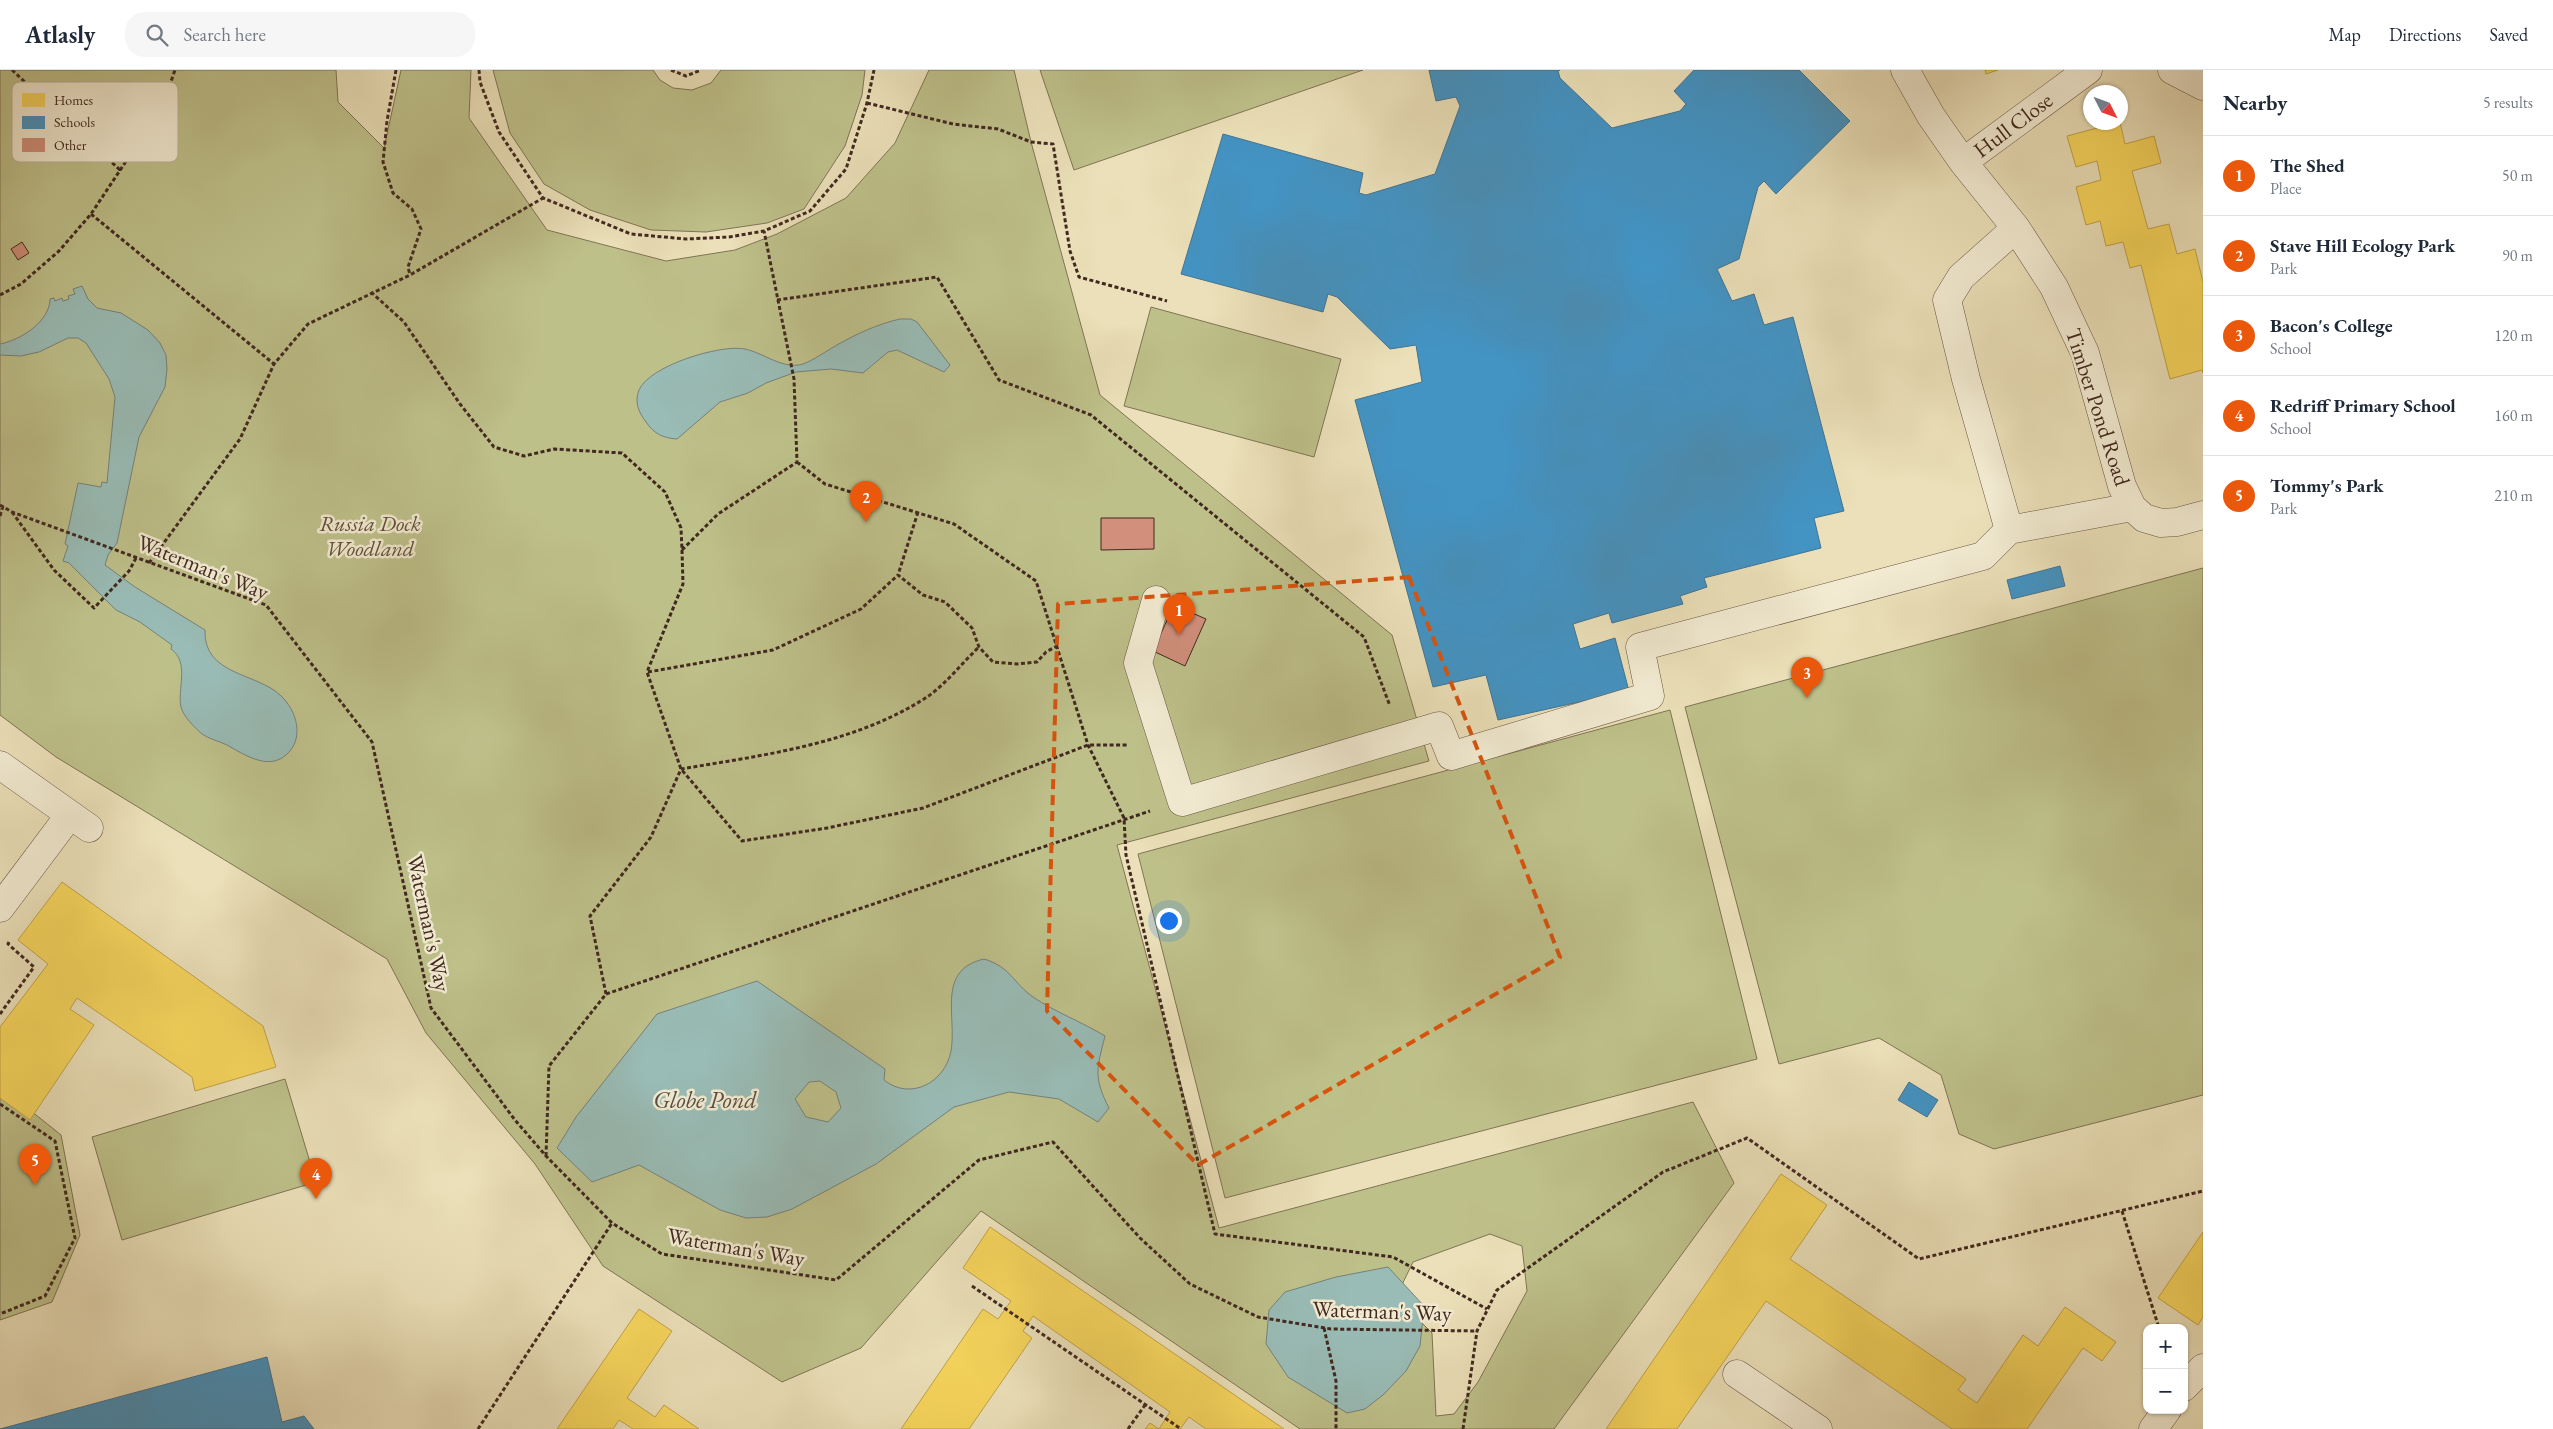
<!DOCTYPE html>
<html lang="en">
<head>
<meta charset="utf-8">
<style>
	body { margin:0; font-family:"EB Garamond",serif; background:#f6f6f7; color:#1f2937 }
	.controls { position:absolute; right:15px; bottom:15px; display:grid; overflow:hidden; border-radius:10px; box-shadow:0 1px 4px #0004 }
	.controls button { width:45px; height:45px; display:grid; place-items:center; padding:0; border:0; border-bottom:1px solid #e0e1e3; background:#fff; color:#1f2937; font:25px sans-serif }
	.compass { position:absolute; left:2083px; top:15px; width:45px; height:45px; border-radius:50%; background:#fff; box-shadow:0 1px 4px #0004; rotate:132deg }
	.you { position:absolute; left:1168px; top:850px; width:18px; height:18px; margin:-12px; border:4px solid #fff; border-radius:50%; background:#1a73e8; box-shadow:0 0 0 8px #1a73e833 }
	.badge { display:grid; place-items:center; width:32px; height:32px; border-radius:50%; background:#ea580c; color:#fff; font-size:16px; font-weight:700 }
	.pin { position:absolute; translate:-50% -41px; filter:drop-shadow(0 1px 2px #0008) }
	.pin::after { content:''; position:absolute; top:26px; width:18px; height:15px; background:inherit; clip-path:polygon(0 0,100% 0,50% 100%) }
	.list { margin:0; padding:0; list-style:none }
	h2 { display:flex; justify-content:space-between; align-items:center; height:65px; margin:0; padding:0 20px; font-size:21px }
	h2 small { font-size:16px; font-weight:400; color:#747a83 }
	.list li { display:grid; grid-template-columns:32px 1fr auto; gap:15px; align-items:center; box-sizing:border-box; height:80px; padding:0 20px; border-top:1px solid #e0e1e3 }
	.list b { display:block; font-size:19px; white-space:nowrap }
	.list p { margin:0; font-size:16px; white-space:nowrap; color:#747a83 }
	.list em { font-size:16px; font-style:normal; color:#747a83 }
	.icon { flex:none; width:28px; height:28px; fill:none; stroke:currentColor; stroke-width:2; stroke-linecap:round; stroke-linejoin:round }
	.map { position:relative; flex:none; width:2203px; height:1359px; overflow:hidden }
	header { display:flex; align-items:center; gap:30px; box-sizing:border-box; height:70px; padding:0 25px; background:#fff; border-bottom:1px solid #e0e1e3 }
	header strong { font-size:24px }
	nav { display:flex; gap:28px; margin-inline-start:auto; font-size:18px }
	.search { width:350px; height:45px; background:#f6f6f7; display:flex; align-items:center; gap:12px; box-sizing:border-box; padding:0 18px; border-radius:20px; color:#747a83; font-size:19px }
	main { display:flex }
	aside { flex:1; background:#fff }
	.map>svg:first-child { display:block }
</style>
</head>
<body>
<header>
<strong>Atlasly</strong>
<div class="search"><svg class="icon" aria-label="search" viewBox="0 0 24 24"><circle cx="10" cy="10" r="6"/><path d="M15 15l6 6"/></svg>Search here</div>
<nav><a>Map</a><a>Directions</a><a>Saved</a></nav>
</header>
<main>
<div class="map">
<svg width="2203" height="1359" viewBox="0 0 2203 1359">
	<rect width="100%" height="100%" fill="#ebe0b9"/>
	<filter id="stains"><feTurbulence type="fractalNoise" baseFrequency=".004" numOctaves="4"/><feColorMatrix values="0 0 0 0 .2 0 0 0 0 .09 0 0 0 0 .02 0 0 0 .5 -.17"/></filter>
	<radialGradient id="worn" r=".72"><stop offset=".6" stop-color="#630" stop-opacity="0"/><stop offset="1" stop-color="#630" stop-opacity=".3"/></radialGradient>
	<path fill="#bec08a" stroke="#807455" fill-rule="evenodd" d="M0 0H336L338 32 384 78 401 0H471L469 48 547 160 666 191 735 180 777 164 846 128 895 73 929 0H1014L1031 72 1100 325 1392 565 1429 691 1117 775 1219 1158 1693 1032 1734 1113 1554 1359H1300L981 1141 861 1278 782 1312 603 1196 535 1094 426 963 387 889 56 687 0 645ZM1490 1164 1522 1176 1527 1221 1478 1312 1454 1344 1436 1346 1432 1263 1396 1227 1413 1192Z
		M493 0H653L660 10 673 18 692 20 711 13 721 0H865L862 25 845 76 804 139 767 153 706 162 651 160 590 140 544 114 510 63Z
		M1040 0H1363L1074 100Z
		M1151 237 1341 289 1314 387 1124 336Z
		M2203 498V1025L1994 1079 1959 1064 1941 1005 1879 968 1779 994 1685 637Z
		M1670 640 1757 989 1225 1128 1138 784Z
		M285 1009 316 1112 122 1170 92 1067Z
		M0 1016 61 1065 80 1165 52 1232 0 1250Z"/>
	<path fill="#99bcb6" stroke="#76817a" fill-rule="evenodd" d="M82 216 88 229 97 238 121 243 148 260 160 273 166 285 167 299 165 317 139 367 117 473 108 485 105 495 135 517 205 560C203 605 257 603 280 625 297 640 305 669 286 685 268 701 243 684 227 675 219 671 209 669 202 664 195 658 183 646 181 637 177 620 190 592 171 579L172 575 140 552 116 540 69 493 63 491 68 476 65 474 78 413 101 417 102 412 107 413 115 327 109 309 86 273 78 268H68L39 282 21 286 0 285V274C21 270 50 251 50 229L54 228 55 231 62 228 63 231 69 229 68 226 75 224 73 219Z
		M900 249H911L917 252 950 295 944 302 897 280 888 282 863 303 831 299 796 302 766 313 748 323 720 332 677 369C663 368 654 364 646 352 639 343 634 332 639 320 649 296 720 274 745 279 764 283 783 300 803 294 814 290 826 281 837 275 856 264 878 254 900 249Z
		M984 889C1011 897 1013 913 1033 927 1055 942 1082 952 1105 966 1097 998 1093 1007 1109 1038L1098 1052 1059 1029 1009 1022 954 1037 876 1094 792 1139 767 1147 746 1148 720 1140 639 1095 592 1112 557 1078 576 1047 657 944 757 911 885 999 884 1010C910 1031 945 1013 951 981 957 946 936 900 984 889ZM820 1011 836 1022 841 1038 828 1052 806 1047 795 1029 809 1012Z
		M1388 1197 1424 1236 1420 1276 1406 1301 1383 1325 1365 1339 1347 1343 1288 1307 1266 1274 1269 1240 1285 1222 1336 1207Z"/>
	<path fill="#f6d55c" stroke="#c0a14a" d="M1985 0H1998L1986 4Z
		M2120 52 2125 74 2154 66 2161 93 2132 101 2148 159 2169 154 2177 184 2195 179 2203 212V303L2202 300 2170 309 2141 195 2130 198 2123 172 2106 176 2100 151 2086 155 2076 117 2101 110 2097 91 2076 97 2067 66Z
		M62 812 263 956 276 997 195 1021 192 1007 77 928 70 939 94 955 30 1050 0 1028V957L48 894 18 870Z
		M1781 1104 1827 1135 1790 1189 1966 1309 1958 1320 1977 1333 2023 1265 2038 1276 2065 1237 2116 1272 2102 1291 2083 1278 2027 1359H1952L1766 1231 1677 1359H1606Z
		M990 1157 1284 1359H1206L1189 1347 1180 1359H1145L1150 1353 1159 1359 1170 1342 1033 1246 1023 1261 1032 1268 969 1359H901L983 1239 998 1249 1011 1231 963 1198Z
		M2203 1162V1247L2198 1255 2158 1228Z
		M639 1239 672 1261 627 1328 655 1347 664 1335 699 1359H633L619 1350 613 1359H557Z"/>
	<path fill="#4393c3" stroke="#437392" d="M1429 0H1560L1558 1 1560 8 1612 58 1680 41 1686 34 1674 21 1694 0H1799L1850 51 1776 124 1764 111 1758 117 1739 189 1717 199 1732 231 1754 224 1764 255 1793 247 1844 441 1814 448 1821 478 1704 508 1707 517 1680 526 1683 534 1612 553 1609 543 1573 554 1580 579 1615 568 1629 621 1498 650 1486 605 1433 617 1355 330 1422 312 1416 275 1390 279 1337 227 1328 224 1323 242 1181 204 1223 64 1363 103 1359 123 1366 125 1435 104 1460 36 1456 27 1436 31Z
		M2060 496 2065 516 2012 529 2007 510Z
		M1909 1012 1938 1030 1927 1047 1898 1030Z
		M267 1287 282 1352 304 1346 314 1359H0Z"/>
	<path fill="#d18f7c" stroke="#422920" d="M22 172 29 183 18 190 11 179Z
		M1101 448H1154V479L1101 480Z
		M1174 535 1206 549 1185 596 1153 581Z"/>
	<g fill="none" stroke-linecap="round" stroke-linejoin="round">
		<defs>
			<path id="minor" d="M1905 0 1931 46 1963 92 2016 158 2054 217 2085 283 2122 416 2132 437 2144 448 2161 453 2177 452 2203 445
				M2172 0 2203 16
				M1963 92 2088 0
				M2009 460 1966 309 1947 230 1961 207 2016 158
				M1156 530 1138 593 1182 732 1439 656 1451 686 1650 626 1640 577 1983 486 2009 460 2132 437
				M0 695 89 758
				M0 838 69 746
				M1737 1304 1818 1359
				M2184 1317 2203 1298
				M2153 1359 2167 1340"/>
		</defs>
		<use href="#minor" stroke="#6c5746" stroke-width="29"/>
		<path stroke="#422920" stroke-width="3" stroke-dasharray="4 2.5" stroke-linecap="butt" d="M12 0 120 100
			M396 0 387 51 383 92 393 123 412 139 421 159 408 197 410 205
			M479 0 480 12 499 62 543 128 631 164 686 169 729 167 764 161 810 141 846 99 867 33 874 0
			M671 0 686 6 701 0
			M867 33 953 54 998 59 1031 72 1053 74 1070 181 1079 207 1167 231
			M91 144 274 294
			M371 222 404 252 460 334 494 377 524 386 554 379 622 383 665 422 681 458 682 480 718 444 797 392 794 309 764 161
			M0 225 21 214 59 181 91 144 162 37 175 0
			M777 230 937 207 999 310 1091 345 1364 567 1390 636
			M797 392 825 414 954 454 1036 511 1088 675 1124 748 1126 785 1215 1164 1393 1187 1487 1239
			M0 435 12 442 266 535 372 672 431 938 515 1050 546 1086 612 1153 662 1184 836 1210 979 1090 1053 1072 1140 1168 1190 1214 1258 1247 1331 1259 1477 1261
			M12 442 54 500 94 538 129 501 136 488
			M918 442 898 505 923 525 945 532 972 558 979 577 993 592 1017 594 1037 592 1046 582 1057 576
			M0 446 3 436
			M682 480 683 514 647 602 681 699 742 771 827 758 923 738 1088 675H1128
			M149 493 240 369 274 294 308 254 410 205 543 128
			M648 602 773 580 861 539 898 505
			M606 924 590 846 651 767 681 699C764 685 855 674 927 627 946 614 962 593 979 577
			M0 944 34 897 8 874 10 870
			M0 1034 55 1071 75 1168 45 1226 0 1244
			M546 1086 549 996 606 924 1150 741
			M2122 1141 2159 1258
			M972 1216 1181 1359
			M1324 1258 1336 1311V1359
			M478 1359 612 1153
			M1128 1359 1145 1335
			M1463 1359 1477 1261 1497 1220 1663 1102 1747 1068 1919 1189 2203 1121"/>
		<use href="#minor" stroke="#f2ebd2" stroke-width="28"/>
	</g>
	<path fill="none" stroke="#d7540e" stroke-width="4" stroke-dasharray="10 6" stroke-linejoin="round" d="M1409 507 1560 887 1198 1095 1047 941 1058 534Z"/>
	<g text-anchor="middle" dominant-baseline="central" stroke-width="5" stroke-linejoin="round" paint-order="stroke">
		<g font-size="22" fill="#422920" stroke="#f2ebd2">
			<text transform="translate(2013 55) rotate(-37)">Hull Close</text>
			<text transform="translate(2098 337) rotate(72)">Timber Pond Road</text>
			<text transform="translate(203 497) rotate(22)">Waterman's Way</text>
			<text transform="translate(429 853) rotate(78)">Waterman's Way</text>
			<text transform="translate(736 1177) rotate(10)">Waterman's Way</text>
			<text transform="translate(1382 1241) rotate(2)">Waterman's Way</text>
		</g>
		<g font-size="22" font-style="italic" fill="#614f3a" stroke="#f2ebd2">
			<text x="370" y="453">Russia Dock<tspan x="370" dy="25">Woodland</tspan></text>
		</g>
		<g font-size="24" font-style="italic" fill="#584e46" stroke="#f2ebd2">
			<text x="705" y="1029">Globe Pond</text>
		</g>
	</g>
	<rect x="12" y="12" width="166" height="80" rx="8" fill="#f2ebd2" stroke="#bdb19d" stroke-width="1"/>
	<rect x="22" y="23" width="23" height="14" fill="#f6d55c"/>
	<rect x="22" y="46" width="23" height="13" fill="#4393c3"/>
	<rect x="22" y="68" width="23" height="14" fill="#d18f7c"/>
	<g font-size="14" fill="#422920">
		<text x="54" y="35">Homes</text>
		<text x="54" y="57">Schools</text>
		<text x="54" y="80">Other</text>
	</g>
	<rect width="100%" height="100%" filter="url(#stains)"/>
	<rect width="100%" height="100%" fill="url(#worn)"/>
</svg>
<div class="controls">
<button>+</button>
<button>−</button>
</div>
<svg class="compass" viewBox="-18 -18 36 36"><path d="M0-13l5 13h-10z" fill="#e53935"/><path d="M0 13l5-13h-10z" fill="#747a83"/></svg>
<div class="you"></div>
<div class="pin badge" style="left:1179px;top:565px">1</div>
<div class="pin badge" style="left:866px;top:452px">2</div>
<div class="pin badge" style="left:1807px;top:628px">3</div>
<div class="pin badge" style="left:316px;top:1129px">4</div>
<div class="pin badge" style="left:35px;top:1115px">5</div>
</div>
<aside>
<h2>Nearby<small>5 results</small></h2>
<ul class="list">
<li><span class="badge">1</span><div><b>The Shed</b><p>Place</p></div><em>50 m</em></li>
<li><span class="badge">2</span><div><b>Stave Hill Ecology Park</b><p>Park</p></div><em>90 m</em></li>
<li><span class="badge">3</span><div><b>Bacon's College</b><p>School</p></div><em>120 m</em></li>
<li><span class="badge">4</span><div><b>Redriff Primary School</b><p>School</p></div><em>160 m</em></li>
<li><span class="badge">5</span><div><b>Tommy's Park</b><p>Park</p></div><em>210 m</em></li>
</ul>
</aside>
</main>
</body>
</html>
